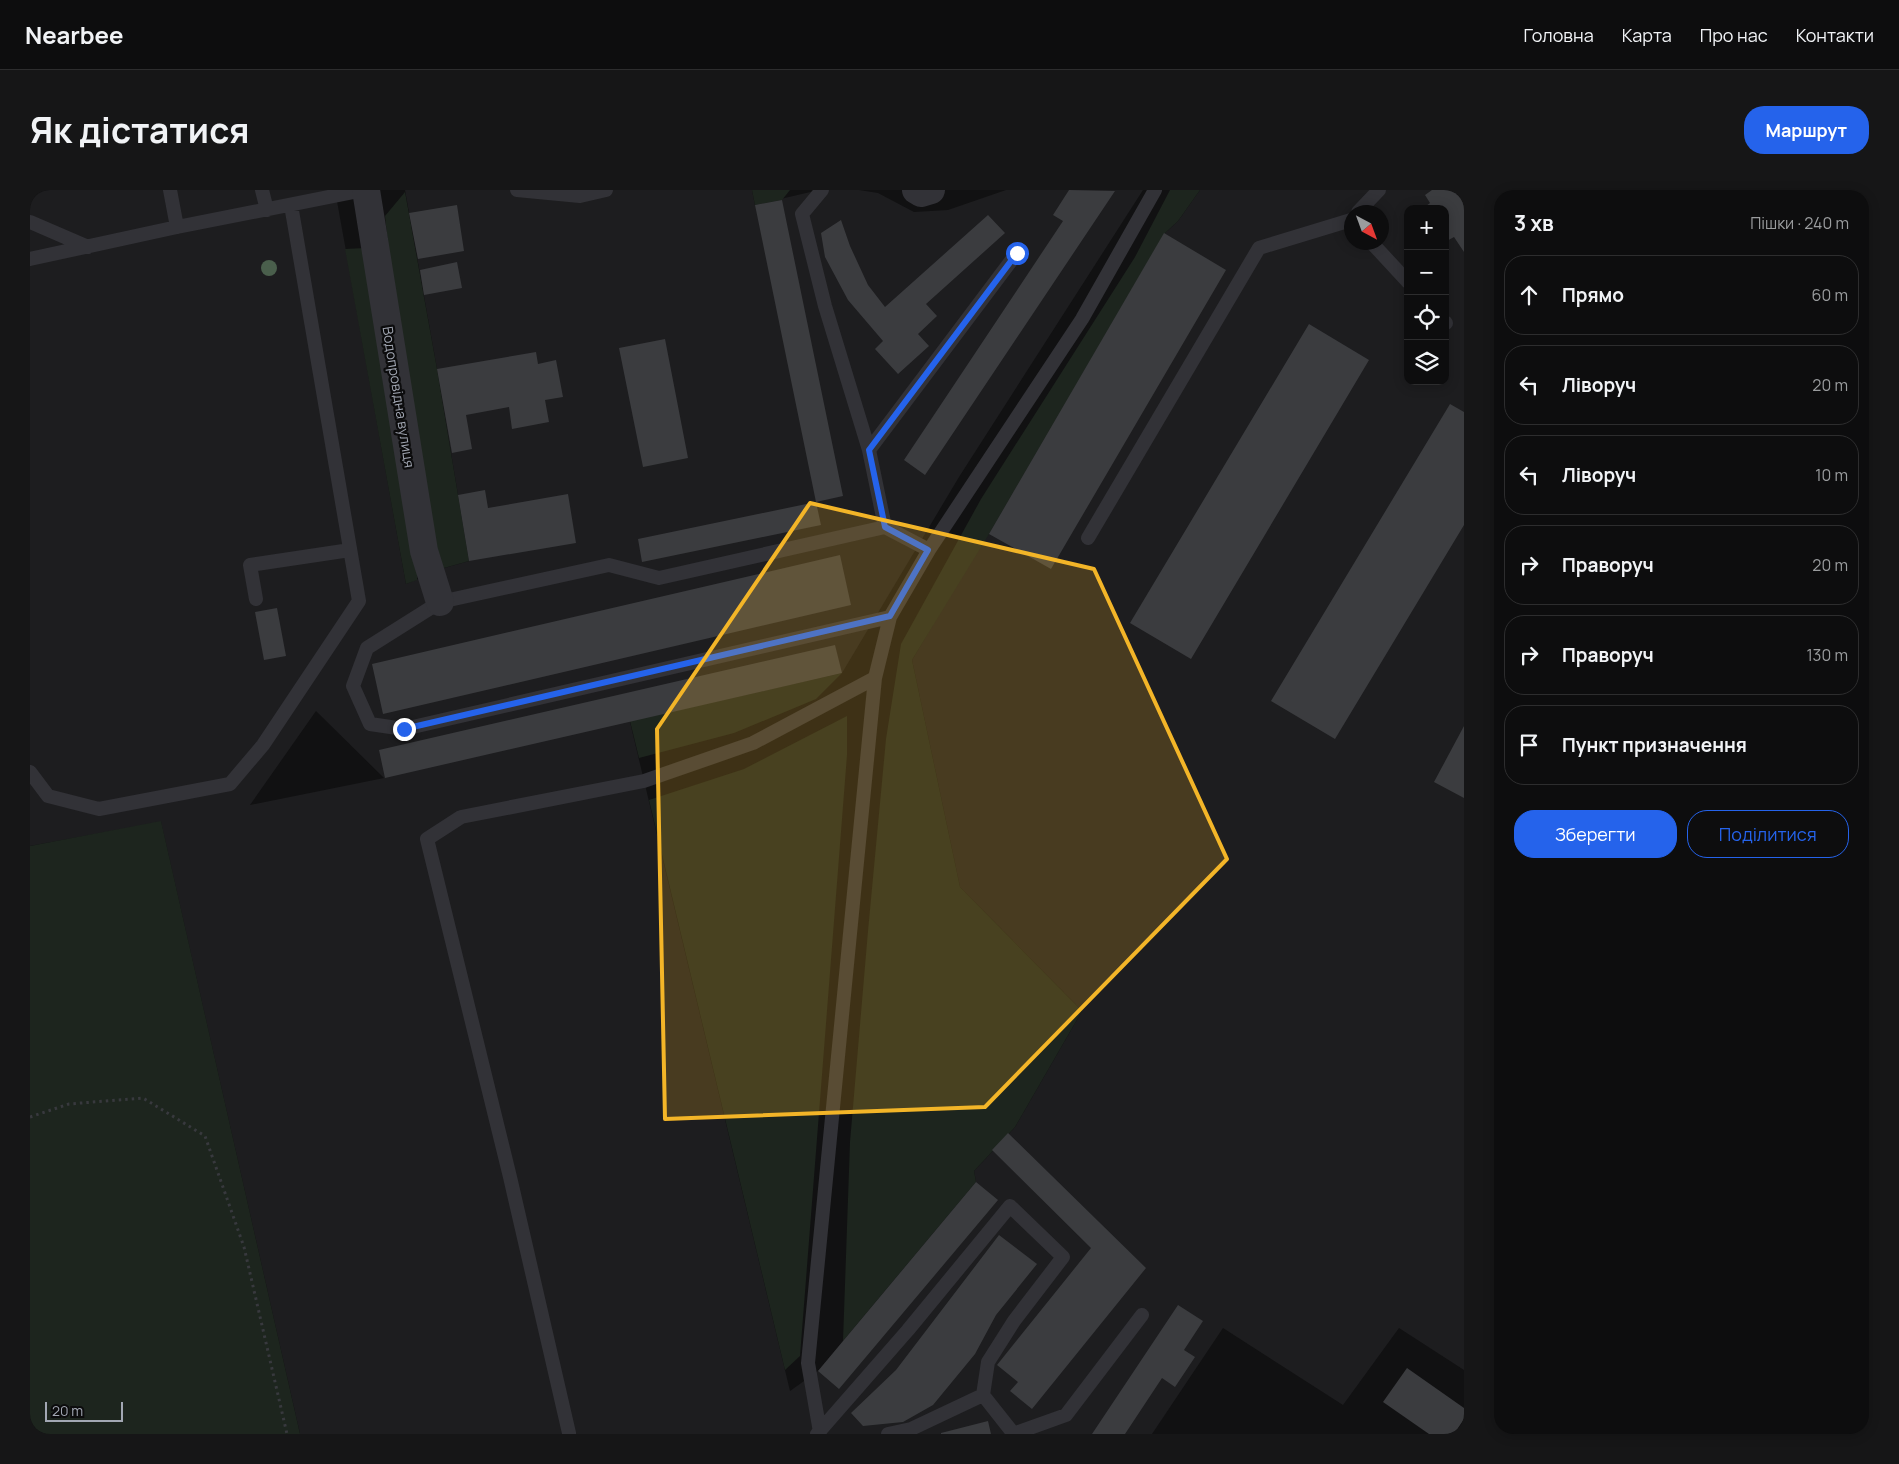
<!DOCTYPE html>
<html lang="uk">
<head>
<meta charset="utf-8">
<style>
	body { margin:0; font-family:Manrope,sans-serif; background:#161617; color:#f1f3f6 }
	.controls { position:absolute; right:15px; top:15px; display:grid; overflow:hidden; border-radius:10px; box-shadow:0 2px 12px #0003 }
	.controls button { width:45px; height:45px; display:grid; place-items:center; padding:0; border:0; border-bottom:1px solid #2d2d2e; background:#0d0d0e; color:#f1f3f6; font:25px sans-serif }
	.compass { position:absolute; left:1314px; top:15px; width:45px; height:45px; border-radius:50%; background:#0d0d0e; box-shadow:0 2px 12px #0003; rotate:139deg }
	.scale { position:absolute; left:15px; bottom:12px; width:78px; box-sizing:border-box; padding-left:5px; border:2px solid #a2a7b3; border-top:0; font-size:14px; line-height:18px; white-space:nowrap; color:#a2a7b3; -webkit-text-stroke:4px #0c0c0d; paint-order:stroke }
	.stop { position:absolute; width:15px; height:15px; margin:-11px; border:4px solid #2563eb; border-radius:50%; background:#fff }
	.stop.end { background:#2563eb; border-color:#fff; box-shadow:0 1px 5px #0008 }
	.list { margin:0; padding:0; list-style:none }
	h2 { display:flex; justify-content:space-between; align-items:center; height:65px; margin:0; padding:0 20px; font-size:21px }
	h2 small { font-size:16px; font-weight:400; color:#9a9c9e }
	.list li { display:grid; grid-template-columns:32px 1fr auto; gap:15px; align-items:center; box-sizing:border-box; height:80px; margin:0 10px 10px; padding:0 10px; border:1px solid #2d2d2e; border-radius:20px }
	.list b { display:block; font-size:19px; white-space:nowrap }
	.list em { font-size:16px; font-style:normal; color:#9a9c9e }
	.actions { display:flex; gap:10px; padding:15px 20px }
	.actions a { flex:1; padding:11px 0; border:1px solid #2563eb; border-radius:20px; text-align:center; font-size:18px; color:#2563eb }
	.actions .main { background:#2563eb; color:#fff }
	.icon { flex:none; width:28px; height:28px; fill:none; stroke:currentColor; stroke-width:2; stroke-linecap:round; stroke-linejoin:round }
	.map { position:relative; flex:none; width:1434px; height:1244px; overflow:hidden; border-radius:20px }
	header { display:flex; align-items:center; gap:30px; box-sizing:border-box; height:70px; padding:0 25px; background:#0d0d0e; border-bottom:1px solid #2d2d2e }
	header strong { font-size:24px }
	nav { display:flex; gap:28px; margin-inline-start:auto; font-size:18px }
	.intro { display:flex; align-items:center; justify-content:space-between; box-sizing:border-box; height:120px; padding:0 30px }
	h1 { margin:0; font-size:35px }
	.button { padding:12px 22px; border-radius:20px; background:#2563eb; color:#fff; font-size:18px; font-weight:700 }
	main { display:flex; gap:30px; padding:0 30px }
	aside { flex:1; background:#0d0d0e; border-radius:20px; box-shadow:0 2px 12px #0003 }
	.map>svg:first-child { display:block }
</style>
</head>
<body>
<header>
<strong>Nearbee</strong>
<nav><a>Головна</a><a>Карта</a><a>Про нас</a><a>Контакти</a></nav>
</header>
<div class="intro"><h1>Як дістатися</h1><a class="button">Маршрут</a></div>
<main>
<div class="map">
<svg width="1434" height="1244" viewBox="0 0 1434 1244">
	<rect width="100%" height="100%" fill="#111112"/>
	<path fill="#1d1d1f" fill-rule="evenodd" d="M0 0H305L376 394 414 378 439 371 407 179 375 0H722L725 15 789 0H829L848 3 884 22 918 20 976 0H1113L929 287 812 483 600 532 760 1201 788 1181 946 992 944 981 985 937 1052 821 930 697 882 470 1134 44 1148 31 1170 0H1434V1180L1369 1138 1313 1215 1193 1138 1122 1244H270L131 632 0 656ZM1378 19H1415V191H1378ZM1322 22H1352V52H1322ZM286 521 354 588 220 615Z"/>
	<path fill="#1d251e" d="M722 0H760L752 10 725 15Z
		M1140 0H1170L1148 31 1134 44 959 344 882 470 930 697 1052 821 985 937 944 981 946 992 813 1151 820 952 838 741 856 549 871 454 951 309 1105 67Z
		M375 2 407 179 439 371 414 378 406 370 366 128 355 26Z
		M335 58 389 374 387 390 376 394 315 59Z
		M812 483 786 509 704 543 609 568 600 531Z
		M817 526V565L770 1166 755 1180 619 610 714 579Z
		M131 631 270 1244H0V656Z"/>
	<path fill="#3b3c3f" d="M1039 0 1085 1 895 285 874 270 1033 31 1023 25Z
		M1402 0H1434V62L1424 47 1415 52V19H1392L1400 13 1395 5Z
		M752 10 813 306 786 312 725 15Z
		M427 15 434 61 388 69 379 23Z
		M958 25 975 43 896 114 907 126 888 144 899 156 868 184 845 159 853 151 818 110 795 67 791 43 811 30 820 56 838 95 855 117Z
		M1134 43 1196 80 1021 379 959 344Z
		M427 72 432 98 394 105 390 80Z
		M1279 134 1339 170 1161 469 1100 433Z
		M635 149 658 268 613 277 589 158Z
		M506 162 508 174 526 170 533 207 515 210 519 232 482 239 479 217 436 225 442 259 422 263 407 179Z
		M1420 214 1434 222V335L1305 549 1241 511Z
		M455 300 458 318 538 304 546 353 439 371 428 305Z
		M786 312 791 335 612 372 608 349Z
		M810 365 821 415 353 524 342 474Z
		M247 418 256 466 234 470 225 422Z
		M805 455 812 483 355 588 349 560Z
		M1434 536V608L1404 592Z
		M978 943 1116 1078 1002 1219 980 1201 988 1192 967 1175 1061 1058 962 960Z
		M946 992 968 1010 809 1199 788 1181Z
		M969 1045 1007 1074 966 1125 945 1164 903 1215 873 1232 833 1236 821 1223 866 1180Z
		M1148 1115 1173 1131 1154 1160 1165 1167 1145 1197 1132 1188 1095 1244H1062Z
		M1377 1178 1434 1218V1229L1424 1244H1399L1353 1212Z
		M958 1231 961 1244H911V1243Z"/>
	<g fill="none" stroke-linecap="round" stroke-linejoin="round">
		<path stroke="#38393e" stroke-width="3" stroke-dasharray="2.5 4" stroke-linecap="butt" d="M0 927 39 914 113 908 175 946 214 1057 257 1244"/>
		<path stroke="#323237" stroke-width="14" d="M140 0 147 37
			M232 0 237 20
			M487 0 550 6 576 0
			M792 0 772 24 795 116 839 260
			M1328 22 1349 0
			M0 32 58 57
			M1341 52 1378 92
			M0 69 147 37 334 0
			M1415 132 1416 133
			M855 337 839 260 987 63
			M1058 348 1229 58 1321 30
			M226 409 220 375 320 360
			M860 427 374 539 340 534 323 496 337 458 410 412 579 375 629 388 855 337 899 360
			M0 582 18 606 69 619 200 594 233 555 329 411 261 15
			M790 1242 778 1173 845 488 860 427 899 360 1052 129 1125 0
			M539 1243 480 987 397 649 431 627 614 591 723 553 845 488
			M787 1244 878 1140 980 1016 1033 1067 984 1131 958 1172 953 1205 983 1243
			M858 1244 881 1239 953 1205
			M983 1244 1036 1225 1112 1125"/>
		<path stroke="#323237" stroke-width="28" d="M336 0 394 361 410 412
			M886 0 891 3 901 0"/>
	</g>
	<circle fill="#4a5f4c" cx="239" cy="78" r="8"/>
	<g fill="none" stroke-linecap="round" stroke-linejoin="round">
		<path stroke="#2563eb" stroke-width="6" d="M374 539 860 426 898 360 855 337 839 260 987 63"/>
	</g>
	<path fill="#f3b528" fill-opacity="0.2" stroke="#f3b528" stroke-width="4" stroke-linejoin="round" d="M780 313 1064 379 1197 669 955 917 635 929 627 539Z"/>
	<g text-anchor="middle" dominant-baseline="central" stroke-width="4.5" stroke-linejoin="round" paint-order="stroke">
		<g font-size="14" fill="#a2a7b3" stroke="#0c0c0d">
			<text transform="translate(369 207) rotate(81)">Водопровідна вулиця</text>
		</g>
	</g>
</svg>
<div class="controls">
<button>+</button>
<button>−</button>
<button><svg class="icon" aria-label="locate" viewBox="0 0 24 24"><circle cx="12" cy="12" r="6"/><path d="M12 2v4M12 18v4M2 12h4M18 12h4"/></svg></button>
<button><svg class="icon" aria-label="layers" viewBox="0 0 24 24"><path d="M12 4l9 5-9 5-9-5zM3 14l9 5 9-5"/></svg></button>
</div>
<svg class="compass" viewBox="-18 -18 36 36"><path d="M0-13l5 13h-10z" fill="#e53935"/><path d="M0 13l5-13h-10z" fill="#9a9c9e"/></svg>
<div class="scale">20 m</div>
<div class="stop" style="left:987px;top:63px"></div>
<div class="stop end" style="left:374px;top:539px"></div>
</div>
<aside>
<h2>3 хв<small>Пішки · 240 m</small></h2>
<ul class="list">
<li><svg class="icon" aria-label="ahead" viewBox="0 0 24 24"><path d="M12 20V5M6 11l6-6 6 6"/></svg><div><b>Прямо</b></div><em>60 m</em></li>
<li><svg class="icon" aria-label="left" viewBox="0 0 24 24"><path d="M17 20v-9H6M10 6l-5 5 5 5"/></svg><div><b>Ліворуч</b></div><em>20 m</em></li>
<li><svg class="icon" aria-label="left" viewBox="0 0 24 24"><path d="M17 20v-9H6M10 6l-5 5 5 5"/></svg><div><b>Ліворуч</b></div><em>10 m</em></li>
<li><svg class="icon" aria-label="right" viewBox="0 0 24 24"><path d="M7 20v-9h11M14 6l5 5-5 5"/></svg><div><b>Праворуч</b></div><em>20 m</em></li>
<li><svg class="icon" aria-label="right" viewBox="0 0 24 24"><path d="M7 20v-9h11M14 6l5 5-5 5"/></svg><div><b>Праворуч</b></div><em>130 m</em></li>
<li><svg class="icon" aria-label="arrive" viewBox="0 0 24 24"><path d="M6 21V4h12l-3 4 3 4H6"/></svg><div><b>Пункт призначення</b></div></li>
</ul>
<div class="actions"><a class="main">Зберегти</a><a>Поділитися</a></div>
</aside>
</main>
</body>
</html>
